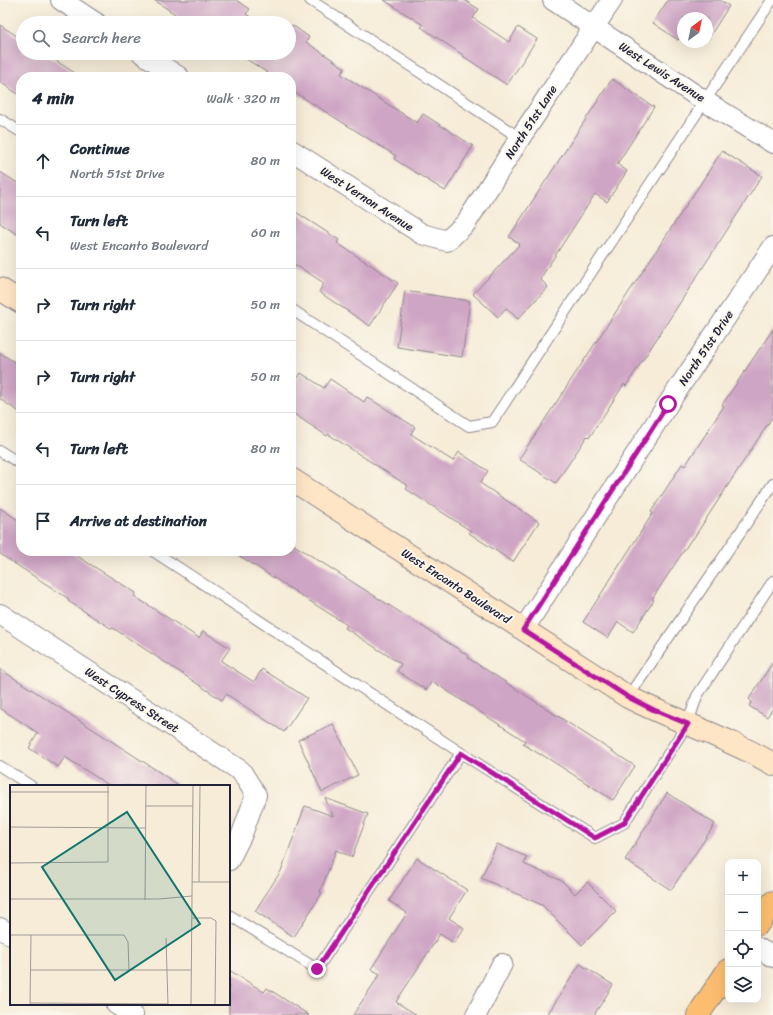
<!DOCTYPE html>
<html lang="en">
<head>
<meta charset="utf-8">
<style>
	body { margin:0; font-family:Sriracha,sans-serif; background:#f2f2f3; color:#1f2937 }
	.controls { position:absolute; right:12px; bottom:12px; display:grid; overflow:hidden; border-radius:8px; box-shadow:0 4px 16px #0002 }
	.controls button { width:36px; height:36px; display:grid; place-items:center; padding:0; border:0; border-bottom:1px solid #e0e1e3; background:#fff; color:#1f2937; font:20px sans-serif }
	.compass { position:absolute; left:677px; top:12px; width:36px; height:36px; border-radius:50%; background:#fff; box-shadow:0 4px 16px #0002; rotate:33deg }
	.stop { position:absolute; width:12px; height:12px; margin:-9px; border:3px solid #b5179e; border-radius:50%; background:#fff }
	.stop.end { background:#b5179e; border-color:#fff; box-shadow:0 1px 4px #0008 }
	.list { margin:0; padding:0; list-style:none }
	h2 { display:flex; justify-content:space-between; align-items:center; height:52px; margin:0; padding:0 16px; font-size:17px }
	h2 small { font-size:13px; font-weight:400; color:#747a83 }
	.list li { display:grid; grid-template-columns:26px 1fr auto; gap:12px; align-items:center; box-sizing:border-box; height:72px; padding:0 16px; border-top:1px solid #e0e1e3 }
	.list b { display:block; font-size:15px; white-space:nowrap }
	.list p { margin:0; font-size:13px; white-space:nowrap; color:#747a83 }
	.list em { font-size:13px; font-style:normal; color:#747a83 }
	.icon { flex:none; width:22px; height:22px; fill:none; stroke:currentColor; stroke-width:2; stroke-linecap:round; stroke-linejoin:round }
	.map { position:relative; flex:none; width:773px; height:1015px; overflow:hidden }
	.search { position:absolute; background:#fff; box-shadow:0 4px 16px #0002; left:16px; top:16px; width:280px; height:44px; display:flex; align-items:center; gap:10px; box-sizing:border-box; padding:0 14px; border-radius:22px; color:#747a83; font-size:15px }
	.panel { position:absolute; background:#fff; box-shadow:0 4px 16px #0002; left:16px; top:72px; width:280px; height:484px; border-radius:16px }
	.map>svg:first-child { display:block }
</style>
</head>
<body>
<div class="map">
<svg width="773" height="1015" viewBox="0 0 773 1015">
	<rect width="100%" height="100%" fill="#fbf7ec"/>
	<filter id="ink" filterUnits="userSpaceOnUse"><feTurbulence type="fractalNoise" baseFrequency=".025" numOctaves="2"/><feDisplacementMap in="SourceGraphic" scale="8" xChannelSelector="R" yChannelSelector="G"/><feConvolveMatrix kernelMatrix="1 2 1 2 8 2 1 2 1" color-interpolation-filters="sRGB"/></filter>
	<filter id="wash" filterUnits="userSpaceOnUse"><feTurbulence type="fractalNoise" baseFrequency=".012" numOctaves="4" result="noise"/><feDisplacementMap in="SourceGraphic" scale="16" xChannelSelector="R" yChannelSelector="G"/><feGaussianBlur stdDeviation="0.9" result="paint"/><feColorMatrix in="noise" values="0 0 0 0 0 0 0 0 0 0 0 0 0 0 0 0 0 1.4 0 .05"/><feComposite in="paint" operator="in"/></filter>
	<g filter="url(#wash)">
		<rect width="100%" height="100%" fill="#f6ecd8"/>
		<g id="blocks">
			<path fill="#cfa5c5" d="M154 0H236L250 9 246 14 259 23H186L177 17 178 16Z
				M384 0H464L479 9 473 18 509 42 518 27 537 39 507 85 463 56V55L421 27 423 25Z
				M668 0H720L729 6 708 39 707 18H683V32L678 40 653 23Z
				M0 25 23 40V53H44L81 77H21V96L0 82Z
				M292 25 309 37 306 42 345 68 341 74 417 123 423 114 473 146 445 191 394 159 396 156 291 90V77H274L237 53H289V30Z
				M612 79 654 107 617 164 627 171 607 202 595 194 540 279 548 287 518 319 506 308 498 317 473 294 520 244 509 237Z
				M722 151 762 176 626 386 624 384 589 438 587 436 556 483 519 459Z
				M0 172 21 185V237L0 223Z
				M291 209 339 240 337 243 398 283 370 326 319 292 324 283 291 262Z
				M405 291 470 301 462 357 397 347Z
				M773 329V416L693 539 692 538 652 599 654 600 633 632 618 622 608 638 583 622 653 513 651 512 682 464 685 466 724 406 722 405Z
				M0 353 21 366V413L0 399Z
				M301 373 324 388 330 379 364 402 367 397 415 427 411 434 453 461 459 452 488 471 480 483 539 522 513 562 469 533 471 531 406 489 408 486 328 434 327 436 291 412V389Z
				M0 508 21 522V551H69L136 593 134 596 199 638 203 631 230 648 221 661 254 682 262 669 307 698 284 732 226 694 222 700 113 628 112 629 68 601 69 599 0 554Z
				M291 543 469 656 468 658 635 766 613 800 541 754V755L523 744 525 741 432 681 426 690 397 671 401 664 345 628 347 625 232 551H291Z
				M773 662V708L767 717 749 706 752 702 749 699Z
				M0 669 153 768 180 786H110L65 757 58 767 29 748 38 733 0 708Z
				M333 724 358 775 322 792 298 740Z
				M667 793 715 824 671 890 625 860Z
				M325 798 368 814 352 857 336 850 320 892 322 893 294 937 255 911 281 871 305 806 333 816Z
				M497 844 527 857 524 864 562 881 575 894 587 882 616 911 582 945 542 905 481 878Z
				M417 858 467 890 449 918 464 928 454 943 440 934 396 1002 417 1015H353L380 974 371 969 407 913 389 901Z
				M580 964 613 985 594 1015H547Z
				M229 970 264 992 267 988 309 1015H229Z"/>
		</g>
	</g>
	<g filter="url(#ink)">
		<use href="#blocks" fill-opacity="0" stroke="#8c878a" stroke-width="1"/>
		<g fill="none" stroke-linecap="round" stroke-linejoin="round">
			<defs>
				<path id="lane" d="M310 0 520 138
					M0 119 21 132
					M291 309 469 426 492 422 772 0
					M0 451 21 464
					M153 551 461 753 595 838 624 823 688 723 697 696 773 581
					M628 697 773 484
					M0 766 31 786
					M229 915 317 969 461 753"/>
				<path id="street" d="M61 0 96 23
					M553 0 706 102 773 143
					M142 53 179 77
					M291 150 422 234 447 241 466 223 520 138 612 0
					M0 614 241 771 256 795 242 834 229 860
					M523 630 668 404 773 247
					M0 928 11 935
					M758 948 773 957
					M116 1004 133 1015
					M476 1015 502 964"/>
				<path id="secondary" d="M0 289 21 302
					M291 479 628 697C675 721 727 737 773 764"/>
				<path id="primary" d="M758 924 773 902
					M698 1015 728 970"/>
			</defs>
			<use href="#lane" stroke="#8c878a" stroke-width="12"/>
			<use href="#street" stroke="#8c878a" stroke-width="22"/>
			<use href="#secondary" stroke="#8c878a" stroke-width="24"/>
			<use href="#primary" stroke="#8c878a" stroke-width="24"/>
			<use href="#lane" stroke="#fff" stroke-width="10"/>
			<use href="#street" stroke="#fff" stroke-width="20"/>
			<use href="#secondary" stroke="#fee5c5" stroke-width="22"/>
			<use href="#primary" stroke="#fcbd6f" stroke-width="22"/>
		</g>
	</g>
	<g fill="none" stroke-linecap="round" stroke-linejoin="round" filter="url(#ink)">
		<path stroke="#b5179e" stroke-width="5" d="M317 969 461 753 595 838 624 823 688 724 654 710 628 697 523 630 668 404"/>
	</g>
	<g text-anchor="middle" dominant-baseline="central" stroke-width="4" stroke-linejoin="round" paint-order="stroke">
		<g font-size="12" fill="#22223b" stroke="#fbf7ec">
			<text transform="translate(662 72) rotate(33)">West Lewis Avenue</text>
			<text transform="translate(531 122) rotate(-57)">North 51st Lane</text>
			<text transform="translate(367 199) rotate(33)">West Vernon Avenue</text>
			<text transform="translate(706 348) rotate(-56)">North 51st Drive</text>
			<text transform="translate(456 586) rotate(33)">West Encanto Boulevard</text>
			<text transform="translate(132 700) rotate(33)">West Cypress Street</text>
		</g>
	</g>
	<g transform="translate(10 785)">
		<rect width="220" height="220" fill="#f6ecd8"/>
		<path fill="none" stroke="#a19b99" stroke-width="1" d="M0 7H99M135 21H183M0 42 135 43M0 78 98 77V0M182 97H220M189 97 190 0M0 114H149L182 111M135 115 136 0M182 133H201L206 136 205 220M0 150H114L118 157 119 185M156 153 158 220M20 185H181M20 218 158 219M20 220 21 150M181 220 183 0"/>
		<path fill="#0f766e" fill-opacity="0.15" stroke="#0f766e" stroke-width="2" d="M117 27 190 139 105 195 32 82Z"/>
		<rect width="220" height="220" fill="none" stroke="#22223b" stroke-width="2"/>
	</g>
</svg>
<div class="controls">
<button>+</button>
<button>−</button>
<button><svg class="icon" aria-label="locate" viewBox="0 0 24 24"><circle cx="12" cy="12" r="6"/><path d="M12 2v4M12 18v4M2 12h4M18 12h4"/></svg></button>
<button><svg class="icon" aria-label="layers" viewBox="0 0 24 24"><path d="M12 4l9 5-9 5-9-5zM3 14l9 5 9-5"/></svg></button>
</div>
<svg class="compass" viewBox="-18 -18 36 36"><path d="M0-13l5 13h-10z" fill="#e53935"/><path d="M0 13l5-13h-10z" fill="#747a83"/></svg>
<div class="stop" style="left:668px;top:404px"></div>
<div class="stop end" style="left:317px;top:969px"></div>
<div class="search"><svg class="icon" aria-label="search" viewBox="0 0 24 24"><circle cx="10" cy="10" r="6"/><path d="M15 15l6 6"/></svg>Search here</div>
<section class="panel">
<h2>4 min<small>Walk · 320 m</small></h2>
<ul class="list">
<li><svg class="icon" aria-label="ahead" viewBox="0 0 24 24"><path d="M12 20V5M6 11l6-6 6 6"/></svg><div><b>Continue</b><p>North 51st Drive</p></div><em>80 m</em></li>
<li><svg class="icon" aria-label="left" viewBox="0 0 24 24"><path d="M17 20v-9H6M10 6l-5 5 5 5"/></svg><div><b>Turn left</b><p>West Encanto Boulevard</p></div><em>60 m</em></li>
<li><svg class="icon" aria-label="right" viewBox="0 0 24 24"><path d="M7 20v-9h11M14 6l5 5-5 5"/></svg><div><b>Turn right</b></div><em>50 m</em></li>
<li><svg class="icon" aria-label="right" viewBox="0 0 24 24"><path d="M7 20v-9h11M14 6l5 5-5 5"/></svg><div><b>Turn right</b></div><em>50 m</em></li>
<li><svg class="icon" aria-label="left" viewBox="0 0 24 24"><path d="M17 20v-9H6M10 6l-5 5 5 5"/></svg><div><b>Turn left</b></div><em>80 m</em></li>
<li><svg class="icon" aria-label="arrive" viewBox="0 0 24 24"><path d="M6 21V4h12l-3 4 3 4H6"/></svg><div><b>Arrive at destination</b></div></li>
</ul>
</section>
</div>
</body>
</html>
